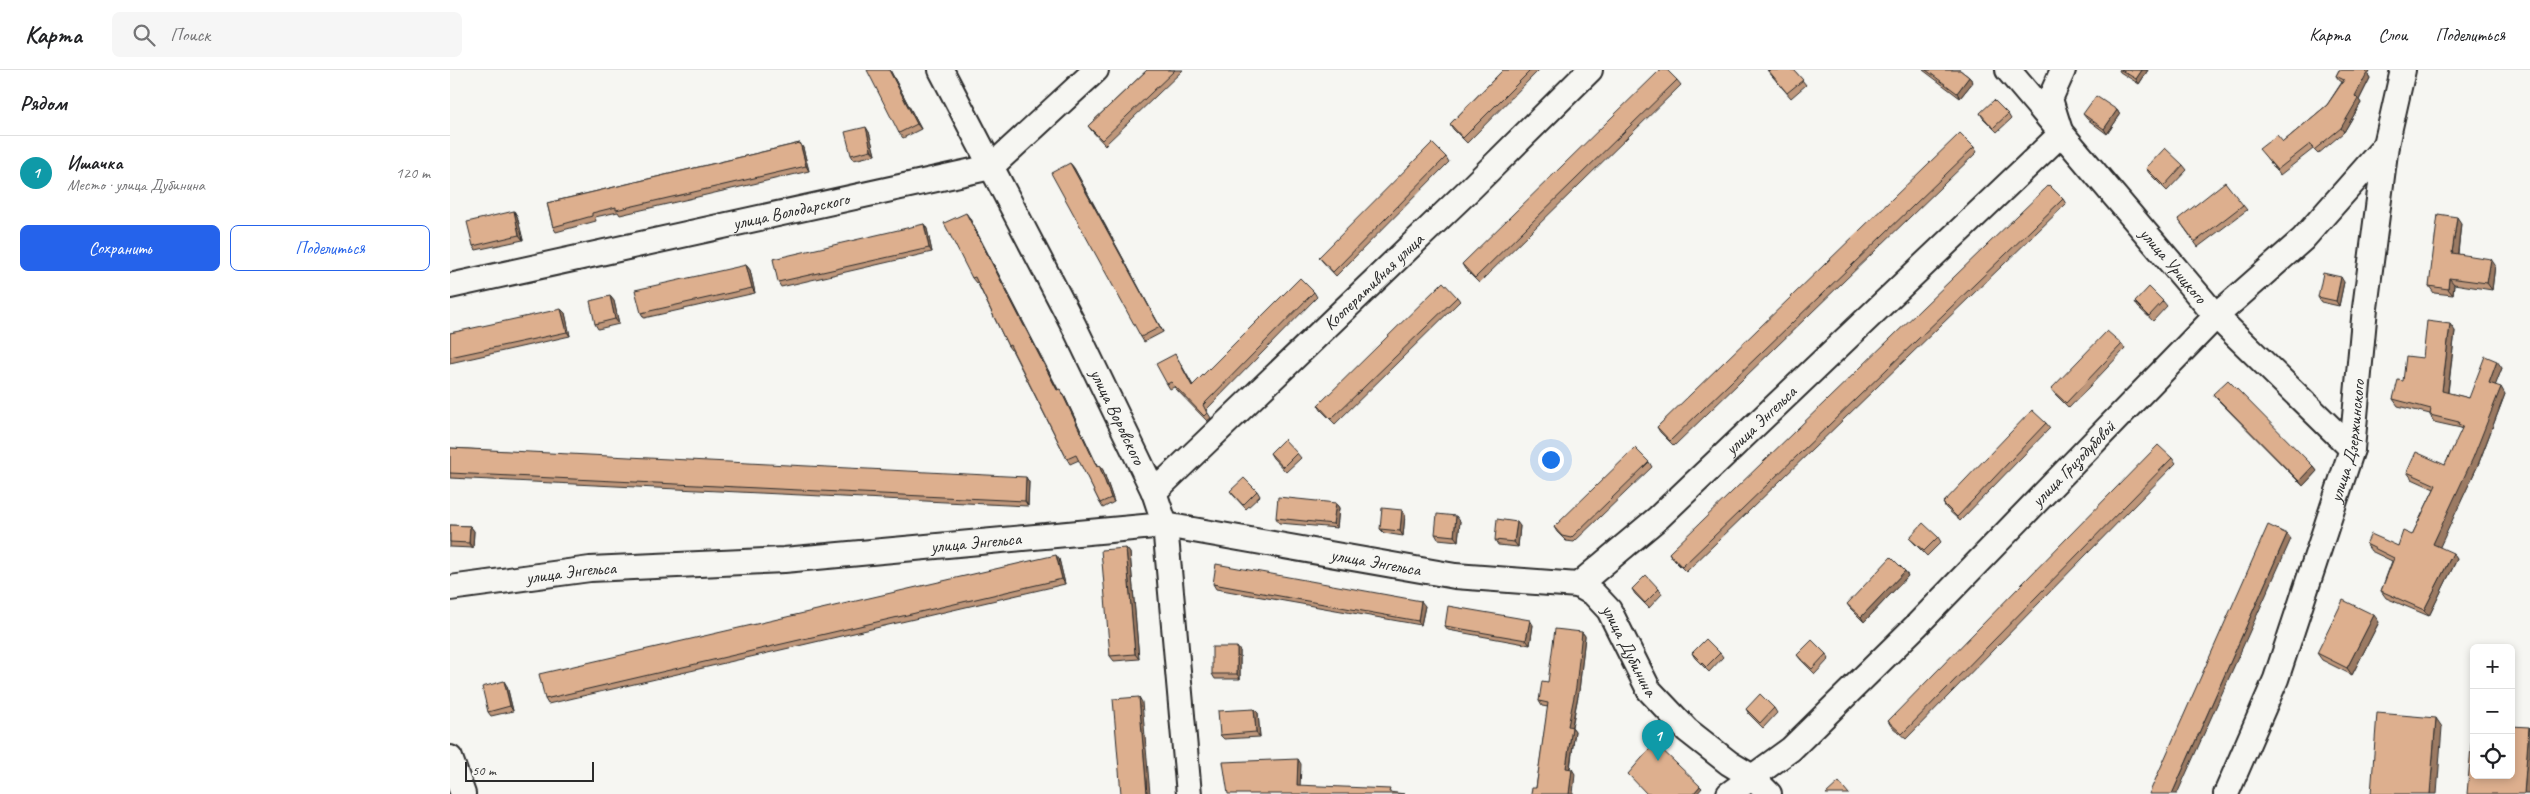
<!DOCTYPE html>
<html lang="ru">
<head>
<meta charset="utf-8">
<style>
	body { margin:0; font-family:Caveat,sans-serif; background:#f6f6f6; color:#202124 }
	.controls { position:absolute; right:15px; bottom:15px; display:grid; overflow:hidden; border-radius:8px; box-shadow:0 2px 8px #0003 }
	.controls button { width:45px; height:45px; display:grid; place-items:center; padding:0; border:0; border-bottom:1px solid #e0e0e0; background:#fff; color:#202124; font:25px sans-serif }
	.scale { position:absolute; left:15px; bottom:12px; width:129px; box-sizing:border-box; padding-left:5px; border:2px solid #2b2b2b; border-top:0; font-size:14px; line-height:18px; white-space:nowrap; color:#2b2b2b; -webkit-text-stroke:4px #f6f6f2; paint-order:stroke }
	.you { position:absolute; left:1100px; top:389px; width:18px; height:18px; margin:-12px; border:4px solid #fff; border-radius:50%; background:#1a73e8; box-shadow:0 0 0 8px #1a73e833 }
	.badge { display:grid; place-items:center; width:32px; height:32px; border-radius:50%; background:#2563eb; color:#fff; font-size:16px; font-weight:700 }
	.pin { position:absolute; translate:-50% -41px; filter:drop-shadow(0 1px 2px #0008) }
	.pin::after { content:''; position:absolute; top:26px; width:18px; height:15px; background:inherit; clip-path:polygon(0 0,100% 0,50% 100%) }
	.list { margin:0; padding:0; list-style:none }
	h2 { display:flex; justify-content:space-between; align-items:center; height:65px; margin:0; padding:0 20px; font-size:21px }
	h2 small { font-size:16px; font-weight:400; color:#757577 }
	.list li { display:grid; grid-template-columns:32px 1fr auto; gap:15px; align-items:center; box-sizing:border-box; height:75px; padding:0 20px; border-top:1px solid #e0e0e0 }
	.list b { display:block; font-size:19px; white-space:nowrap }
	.list p { margin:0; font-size:16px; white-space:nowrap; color:#757577 }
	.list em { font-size:16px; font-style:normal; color:#757577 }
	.actions { display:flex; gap:10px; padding:15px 20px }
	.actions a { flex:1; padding:11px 0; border:1px solid #2563eb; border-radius:8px; text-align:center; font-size:18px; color:#2563eb }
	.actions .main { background:#2563eb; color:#fff }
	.icon { flex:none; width:28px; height:28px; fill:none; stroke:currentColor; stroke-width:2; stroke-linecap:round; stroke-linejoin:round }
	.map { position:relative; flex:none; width:2080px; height:724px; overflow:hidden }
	header { display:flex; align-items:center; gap:30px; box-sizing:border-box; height:70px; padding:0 25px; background:#fff; border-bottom:1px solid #e0e0e0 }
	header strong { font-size:24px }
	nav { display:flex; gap:28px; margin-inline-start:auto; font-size:18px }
	.search { width:350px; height:45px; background:#f6f6f6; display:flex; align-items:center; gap:12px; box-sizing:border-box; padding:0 18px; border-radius:8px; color:#757577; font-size:19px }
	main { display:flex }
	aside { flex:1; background:#fff }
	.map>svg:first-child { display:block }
</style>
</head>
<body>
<header>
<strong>Карта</strong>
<div class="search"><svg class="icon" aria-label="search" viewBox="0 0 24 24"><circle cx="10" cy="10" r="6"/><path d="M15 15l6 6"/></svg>Поиск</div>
<nav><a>Карта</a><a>Слои</a><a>Поделиться</a></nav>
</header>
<main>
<aside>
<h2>Рядом<small></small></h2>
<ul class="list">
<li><span class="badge" style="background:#0f9aa8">1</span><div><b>Ишачка</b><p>Место · улица Дубинина</p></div><em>120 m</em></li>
</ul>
<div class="actions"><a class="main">Сохранить</a><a>Поделиться</a></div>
</aside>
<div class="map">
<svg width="2080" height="724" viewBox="0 0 2080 724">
	<rect width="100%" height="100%" fill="#f6f6f2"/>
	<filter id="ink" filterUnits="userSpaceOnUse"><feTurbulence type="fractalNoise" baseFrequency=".02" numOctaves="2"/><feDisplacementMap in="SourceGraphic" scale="10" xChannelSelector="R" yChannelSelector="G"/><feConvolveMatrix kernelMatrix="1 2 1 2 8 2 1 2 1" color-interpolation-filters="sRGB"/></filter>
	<g filter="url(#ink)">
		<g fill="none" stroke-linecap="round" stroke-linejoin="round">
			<defs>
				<g id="minor">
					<path id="s1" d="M491 0 623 254 704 422 715 455 739 724"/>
					<path id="s2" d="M1558 0 1766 246 1902 379"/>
					<path id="s3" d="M0 216 541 97 646 0"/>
					<path id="s4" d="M704 422 1021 118 1140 0"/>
					<path id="s5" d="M1128 515 1144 524 1159 540 1199 620 1237 660 1279 693 1302 707 1319 724"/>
					<path id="s6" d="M0 518 140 499 334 490 715 455 1005 506 1128 515 1208 448 1611 64 1600 29 1613 0"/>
					<path d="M0 688 13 724"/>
					<path id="s7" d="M1279 724 1341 679 1467 555 1766 246 1853 169 1936 75"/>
					<path id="s8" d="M1776 724 1826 609 1902 379 1915 238 1936 75 1953 0"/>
				</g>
			</defs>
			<use href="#minor" stroke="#2b2b2b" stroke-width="28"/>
			<use href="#minor" stroke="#f6f6f2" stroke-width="24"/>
		</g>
		<path fill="#be967a" stroke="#2b2b2b" d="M440 0 471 59 453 68 449 63Z
			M697 0H733L655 75 642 61 638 56Z
			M1053 0H1089L1017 73 1003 59 1000 54Z
			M1317 0H1344L1356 15 1341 28Z
			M1473 0H1510L1519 7 1523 12 1510 28Z
			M1669 0H1698L1689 14 1670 2Z
			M1889 0H1921L1918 5 1920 8 1909 30 1911 33 1894 62 1868 84 1863 79 1830 105 1813 83 1833 72 1877 35 1892 12 1889 10 1886 6Z
			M1227 10 1231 15 1029 213 1015 199 1012 194Z
			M1667 40 1670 45 1657 64 1637 49 1633 44Z
			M1530 43 1558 44 1561 49 1547 62 1533 48Z
			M419 62 425 85 404 90 401 85Z
			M350 73 353 78 359 101 170 145 168 142 145 147 146 151 106 162 103 157 97 133Z
			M1524 77 1527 82 1224 376 1210 362 1207 357Z
			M996 87 999 92 886 206 873 192 869 187Z
			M620 93 624 98 713 262 694 272 691 267Z
			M1733 95 1737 100 1717 121 1699 103 1696 98Z
			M1613 129 1616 134 1236 502 1222 488 1219 483Z
			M1793 135 1797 140 1748 177 1728 149Z
			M64 141 67 146 73 170 26 180 23 176Z
			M519 147 608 319 613 323 647 396 649 395 653 400 664 432 653 438 650 433 629 390 620 394 617 389 562 280H561L558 276 527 212 526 213 522 208Z
			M2011 153 2008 184 2045 195 2042 220 2004 214 2003 225 1984 223 1979 216Z
			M474 154 477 159 482 182 331 217 328 212Z
			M296 195 300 200 305 223 194 248 191 243Z
			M1894 212 1889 236 1871 232 1868 227Z
			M864 222 867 227 756 340 761 348 757 351 724 317 720 319 717 314 725 284 743 316Z
			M160 226 164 231 169 254 148 259 145 254Z
			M1007 227 1010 231 885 354 871 340 868 335Z
			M1713 231 1717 236 1703 251 1688 237 1685 232Z
			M115 243 120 266 0 293V263Z
			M2005 261 1998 323 2019 328 2052 298 2045 315 2055 324 2028 395 1989 477 2007 489 1979 546 1936 528 1931 521 1942 491 1921 481 1916 474 1948 476 1962 465 1984 419 1962 409 1957 402 1995 395 2012 360 2011 358 1984 352 1980 345V344L1948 336 1943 329 1953 311Z
			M1672 274 1675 279 1619 338 1605 324 1601 319Z
			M1763 324 1863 396 1867 401 1853 416 1767 329Z
			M1596 353 1600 358 1510 451 1496 438 1493 433Z
			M0 378 579 412 578 436 0 408Z
			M820 383H847L851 388 836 402 823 388Z
			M1722 388 1726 393 1456 669 1441 656 1438 651Z
			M1199 392 1202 397 1124 472 1116 471 1107 462 1104 457Z
			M780 421H807L810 426 796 439 784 426Z
			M886 433 889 438 887 458 829 453 826 448Z
			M955 445 953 466 934 463 930 459Z
			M1010 451 1008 471 988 469 985 464Z
			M0 455 20 456 24 461 23 478 0 477Z
			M1070 456 1068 477 1048 475 1045 470Z
			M1488 467 1491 472 1477 486 1459 468Z
			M676 478 680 483 689 589 664 591 660 586Z
			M609 489 615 514 98 634 95 629Z
			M1455 501 1458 506 1414 552 1400 538 1397 534Z
			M763 514 975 536 971 555 766 519Z
			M1182 519H1209L1212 524 1199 538 1185 524Z
			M1929 552 1902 605 1872 590 1867 583Z
			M1083 555 1080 575 998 560 995 556Z
			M1132 562 1135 566 1129 621 1122 657 1125 661 1120 699 1125 704 1086 718 1098 637 1092 636 1089 631 1098 612Z
			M790 581V609H765L762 604Z
			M1242 583H1270L1273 587 1259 602 1245 588Z
			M1376 584 1379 589 1365 604 1351 590 1347 585Z
			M57 616 63 641 41 646 38 642Z
			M1324 638 1327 643 1313 658 1299 644 1296 639Z
			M804 639 808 643 810 667 774 669 770 665Z"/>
		<path fill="#9b7a63" stroke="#2b2b2b" d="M439 0H440L471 59 467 54Z
			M1692 0H1698L1689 14 1686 9Z
			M1916 0H1921L1918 5 1920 8 1909 30 1911 33 1894 62 1891 58Z
			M1519 7 1523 12 1510 28 1507 23Z
			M1667 40 1670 45 1657 64 1654 59Z
			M416 57 419 62 425 85 421 80Z
			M350 73 353 78 359 101 356 96Z
			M620 93 624 98 713 262 710 257Z
			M64 141 67 146 73 170 69 165Z
			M516 143 519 147 610 324 607 320Z
			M2007 147 2011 153 2007 190 2002 183Z
			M474 154 477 159 482 182 479 178Z
			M2041 189 2045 195 2042 220 2037 213Z
			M296 195 300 200 305 223 302 218Z
			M1891 207 1894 212 1889 236 1886 231Z
			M1999 208 2004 214 2003 225 1998 219Z
			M160 226 164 231 169 254 165 249Z
			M111 239 115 243 120 266 117 262Z
			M2000 254 2005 261 1997 328 1992 321Z
			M725 284 728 289 746 321 742 316Z
			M2047 291 2052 298 2044 319 2039 313Z
			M2051 317 2055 324 2028 395 1988 481 1983 474Z
			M610 319 613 323 650 401 647 397Z
			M649 395 653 400 664 432 661 428Z
			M1863 396 1867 401 1853 416 1849 411Z
			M576 407 579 412 578 436 575 431Z
			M886 433 889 438 887 458 883 454Z
			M952 440 955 445 953 466 950 461Z
			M1006 446 1010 451 1008 471 1004 466Z
			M1067 452 1070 456 1068 477 1064 472Z
			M20 456 24 461 23 478 19 473Z
			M1837 464 1841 469 1727 724H1722Z
			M676 478 680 483 689 589 685 584Z
			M2003 483 2007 489 1979 546 1974 540Z
			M606 485 609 489 615 514 612 509Z
			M1455 501 1458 506 1414 552 1411 547Z
			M971 531 975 536 971 555 968 551Z
			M1924 545 1929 552 1902 605 1897 598Z
			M1080 550 1083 555 1080 575 1076 570Z
			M1132 562 1135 566 1129 621 1121 660 1118 656Z
			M787 577 790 581V609L787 604Z
			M54 611 57 616 63 641 60 636Z
			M689 627 692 632 700 724H697Z
			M804 639 808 643 810 667 806 662Z
			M1986 648 1992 657 1987 724H1980Z
			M1122 657 1125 661 1119 703 1116 698Z
			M2079 657 2080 658V724H2074Z
			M848 689 851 694 850 719 847 715Z
			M1122 699 1125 704 1123 724H1119Z
			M1250 716 1252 718 1247 724H1243Z"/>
		<path fill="#ddaf8e" stroke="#2b2b2b" d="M417 0H439L467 54 449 63Z
			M697 0H725L652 70 638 56Z
			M1053 0H1081L1013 68 1000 54Z
			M1210 0H1217L1227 10 1025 208 1012 194Z
			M1318 0H1344L1353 10 1337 23Z
			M1476 0H1510L1519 7 1507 23Z
			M1671 0H1692L1686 9Z
			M1889 0H1916L1915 2 1917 3 1905 26 1908 29 1891 58 1864 80 1860 74 1827 100 1809 79 1827 65 1833 72 1877 35 1894 10 1886 6Z
			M1646 26 1667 40 1654 59 1633 44Z
			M1544 30 1558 44 1543 58 1530 43Z
			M416 57 421 80 401 85 395 62Z
			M1510 63 1524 77 1220 371 1207 357Z
			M350 73 356 96 166 140V137L142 143V146L103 157 97 133Z
			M982 73 996 87 883 202 869 187Z
			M1715 78 1733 95 1714 116 1696 98Z
			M620 93 710 257 691 267 601 103Z
			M1775 112 1793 135 1745 172 1728 149Z
			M1599 115 1613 129 1232 497 1219 483Z
			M64 141 69 165 23 176 17 152Z
			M516 143 607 320 610 319 647 397 649 395 661 428 650 433 626 385 617 389 560 275 558 276 525 207 522 208 494 153Z
			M1988 144 2007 147 2002 183 2041 189 2037 213 1999 208 1998 219 1979 216Z
			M474 154 479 178 328 212 323 189Z
			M296 195 302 218 191 243 185 220Z
			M1873 203 1891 207 1886 231 1868 227Z
			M850 208 864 222 753 335 757 343 754 346 721 312 717 314 706 294 725 284 742 316Z
			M993 212 1007 227 881 349 868 335Z
			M1699 217 1713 231 1699 246 1685 232Z
			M160 226 165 249 145 254 140 231Z
			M111 239 117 262 0 287V263Z
			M1977 251 2000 254 1992 321 2019 328 2035 286 2047 291 2039 313 2051 317 2023 388 1983 474 2003 483 1974 540 1931 521 1944 488 1916 474 1921 464 1948 476 1953 461 1962 465 1986 415 1957 402 1966 382 1995 395 2013 356 2008 354 2009 352 1980 345 1981 339 1943 329 1948 310 1953 311 1956 286 1973 288Z
			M1657 261 1672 274 1616 333 1601 319Z
			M1778 310 1863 396 1849 411 1763 324Z
			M1582 340 1596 353 1507 447 1493 433Z
			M834 369 847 383 833 397 820 383Z
			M1708 375 1722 388 1452 664 1438 651Z
			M0 378 576 407 575 431 0 403Z
			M1185 378 1199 392 1121 468 1112 466 1104 457Z
			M794 408 807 421 793 435 780 421Z
			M828 427 886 433 883 454 826 448Z
			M932 438 952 440 950 461 930 459Z
			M987 444 1006 446 1004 466 985 464Z
			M1047 449 1067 452 1064 472 1045 470Z
			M1473 453 1488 467 1474 481 1459 468Z
			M0 455 20 456 19 473 0 472Z
			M1818 455 1837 464 1722 724H1699Z
			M676 478 685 584 660 586 651 480Z
			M606 485 612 509 95 629 89 604Z
			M1441 487 1455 501 1411 547 1397 534Z
			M766 494 971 531 968 551 763 514Z
			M1196 505 1209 519 1195 533 1182 519Z
			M1893 530 1924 545 1897 598 1867 583Z
			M998 536 1080 550 1076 570 995 556Z
			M1105 559 1132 562 1126 617 1118 656 1122 657 1116 698 1122 699 1119 724H1081L1082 718H1086L1098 633 1089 631 1092 611 1098 612Z
			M1256 569 1270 583 1256 597 1242 583Z
			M1362 570 1376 584 1362 599 1347 585Z
			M762 577H787V604H762Z
			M54 611 60 636 38 642 32 617Z
			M1310 624 1324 638 1310 653 1296 639Z
			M689 627 697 724H671L663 629Z
			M804 639 806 662 770 665 768 641Z
			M1927 643 1986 648 1980 724H1921Z
			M2023 653H2024V705H2061V656L2079 657 2074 724H2017Z
			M1205 673 1250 716 1243 724H1197L1178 704Z
			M848 689 847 715 940 719 939 722 955 724H778L773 692Z
			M1389 712 1399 724H1376Z"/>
	</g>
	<g text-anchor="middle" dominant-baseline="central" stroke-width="4" stroke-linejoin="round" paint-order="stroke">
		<g font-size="18" fill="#2b2b2b" stroke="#f6f6f2">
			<text stroke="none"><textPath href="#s3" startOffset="349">улица Володарского</textPath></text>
			<text stroke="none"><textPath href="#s2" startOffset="256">улица Урицкого</textPath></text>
			<text stroke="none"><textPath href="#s4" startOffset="304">Кооперативная улица</textPath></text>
			<text stroke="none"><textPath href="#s1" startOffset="389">улица Воровского</textPath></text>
			<text stroke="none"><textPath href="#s6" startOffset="1382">улица Энгельса</textPath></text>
			<text stroke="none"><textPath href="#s8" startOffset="375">улица Дзержинского</textPath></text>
			<text stroke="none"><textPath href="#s7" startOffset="478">улица Гризодубовой</textPath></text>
			<text stroke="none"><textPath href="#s6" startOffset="528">улица Энгельса</textPath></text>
			<text stroke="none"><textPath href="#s6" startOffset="932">улица Энгельса</textPath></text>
			<text stroke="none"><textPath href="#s6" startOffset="122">улица Энгельса</textPath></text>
			<text stroke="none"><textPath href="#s5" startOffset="85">улица Дубинина</textPath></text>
		</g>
	</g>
</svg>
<div class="controls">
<button>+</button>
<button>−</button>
<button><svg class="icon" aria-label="locate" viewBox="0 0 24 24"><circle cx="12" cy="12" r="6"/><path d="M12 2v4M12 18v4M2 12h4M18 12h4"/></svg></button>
</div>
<div class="scale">50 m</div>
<div class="you"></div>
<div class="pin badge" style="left:1208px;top:691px;background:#0f9aa8">1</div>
</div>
</main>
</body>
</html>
